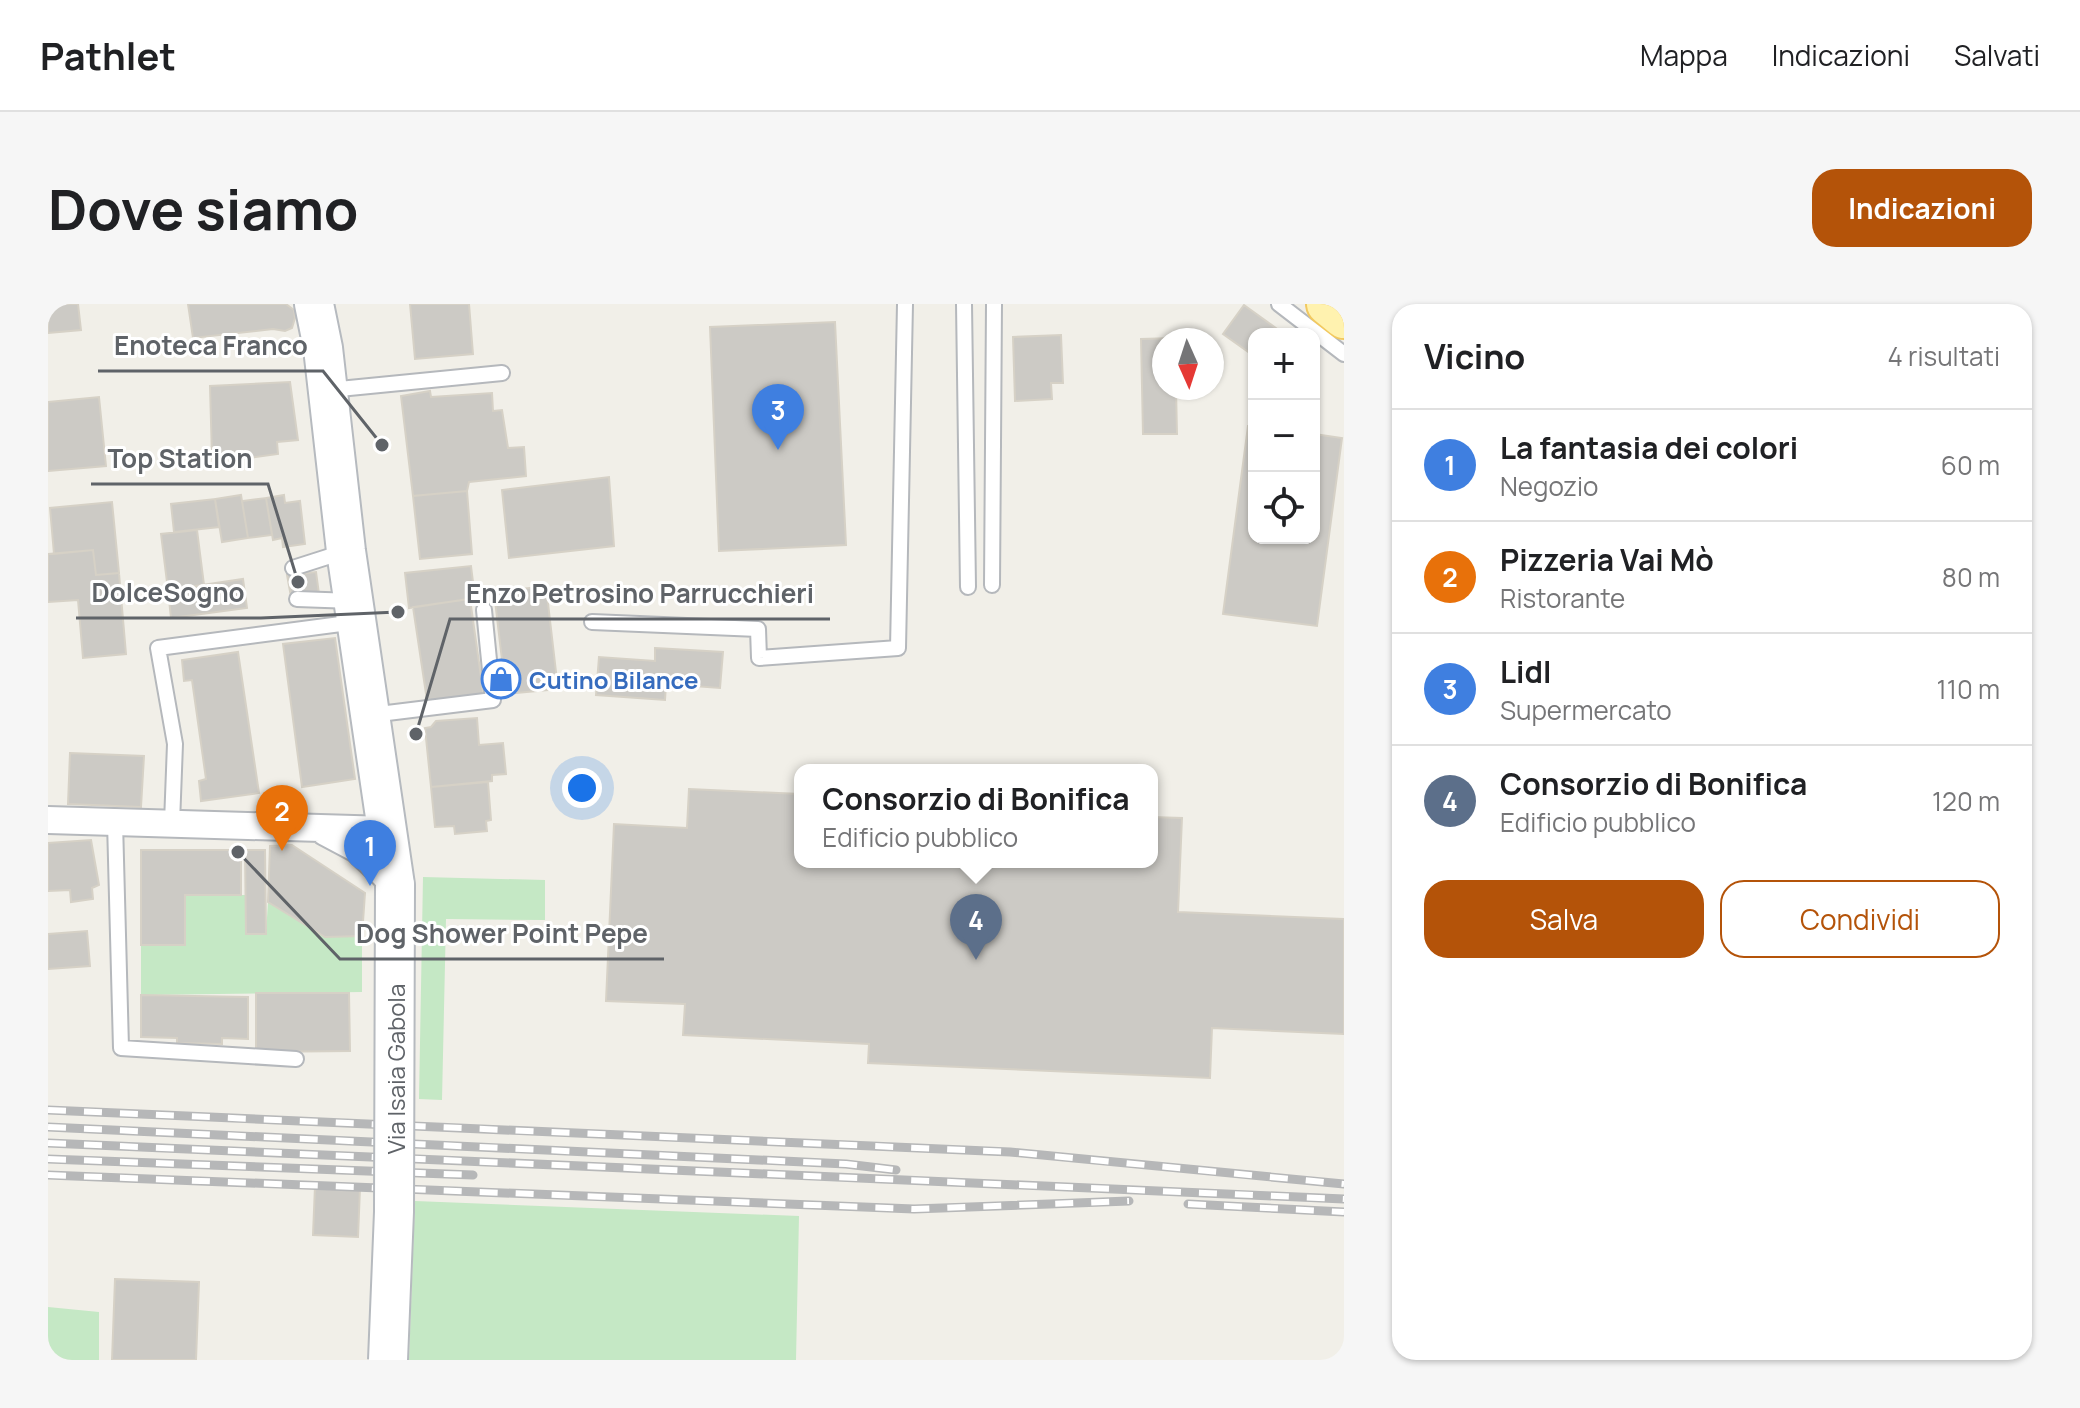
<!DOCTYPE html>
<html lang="it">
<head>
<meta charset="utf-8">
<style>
	body { margin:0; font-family:Manrope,sans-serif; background:#f6f6f6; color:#202124 }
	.controls { position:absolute; right:24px; top:24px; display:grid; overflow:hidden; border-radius:16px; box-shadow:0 2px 6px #0004 }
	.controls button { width:72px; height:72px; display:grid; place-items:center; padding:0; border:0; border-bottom:2px solid #e0e0e0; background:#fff; color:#202124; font:40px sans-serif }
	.compass { position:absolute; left:1104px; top:24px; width:72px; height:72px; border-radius:50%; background:#fff; box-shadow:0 2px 6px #0004; rotate:177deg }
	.you { position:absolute; left:534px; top:484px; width:28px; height:28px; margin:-20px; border:6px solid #fff; border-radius:50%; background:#1a73e8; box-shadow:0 0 0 12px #1a73e833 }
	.badge { display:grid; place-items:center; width:52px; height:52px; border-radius:50%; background:#b45309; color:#fff; font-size:26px; font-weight:700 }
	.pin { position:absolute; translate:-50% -66px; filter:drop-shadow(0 2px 4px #0008) }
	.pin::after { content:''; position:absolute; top:42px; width:28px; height:24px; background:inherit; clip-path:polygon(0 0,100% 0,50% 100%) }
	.popup { position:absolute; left:746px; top:460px; width:364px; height:104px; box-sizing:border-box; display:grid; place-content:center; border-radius:16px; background:#fff; filter:drop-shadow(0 2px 6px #0005); font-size:26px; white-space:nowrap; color:#757577 }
	.popup b { font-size:30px; color:#202124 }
	.popup::after { content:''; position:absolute; left:50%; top:100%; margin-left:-16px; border:16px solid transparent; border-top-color:#fff }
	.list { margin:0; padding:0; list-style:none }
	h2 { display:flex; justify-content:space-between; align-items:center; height:104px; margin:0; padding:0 32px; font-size:34px }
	h2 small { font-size:26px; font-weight:400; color:#757577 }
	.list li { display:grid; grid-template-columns:52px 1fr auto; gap:24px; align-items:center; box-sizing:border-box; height:112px; padding:0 32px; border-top:2px solid #e0e0e0 }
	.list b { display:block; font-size:30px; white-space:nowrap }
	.list p { margin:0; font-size:26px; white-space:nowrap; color:#757577 }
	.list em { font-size:26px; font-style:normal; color:#757577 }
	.actions { display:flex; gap:16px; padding:24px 32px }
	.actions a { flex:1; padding:18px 0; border:2px solid #b45309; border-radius:24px; text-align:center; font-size:28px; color:#b45309 }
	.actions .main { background:#b45309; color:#fff }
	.icon { flex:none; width:44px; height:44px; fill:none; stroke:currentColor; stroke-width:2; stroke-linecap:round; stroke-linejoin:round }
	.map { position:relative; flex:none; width:1296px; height:1056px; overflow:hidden; border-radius:24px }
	header { display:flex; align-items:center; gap:48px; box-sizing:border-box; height:112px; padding:0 40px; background:#fff; border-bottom:2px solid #e0e0e0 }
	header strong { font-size:38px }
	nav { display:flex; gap:44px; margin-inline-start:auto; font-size:28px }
	.intro { display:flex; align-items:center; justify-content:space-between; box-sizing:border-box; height:192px; padding:0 48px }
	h1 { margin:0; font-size:56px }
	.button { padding:20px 36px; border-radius:24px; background:#b45309; color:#fff; font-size:28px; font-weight:700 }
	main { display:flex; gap:48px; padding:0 48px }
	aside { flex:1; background:#fff; border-radius:24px; box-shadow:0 2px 6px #0004 }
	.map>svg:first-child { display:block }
</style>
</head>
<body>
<header>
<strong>Pathlet</strong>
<nav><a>Mappa</a><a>Indicazioni</a><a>Salvati</a></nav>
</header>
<div class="intro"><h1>Dove siamo</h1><a class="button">Indicazioni</a></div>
<main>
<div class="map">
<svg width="1296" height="1056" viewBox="0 0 1296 1056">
	<rect width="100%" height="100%" fill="#f1efe8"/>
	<path fill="#c5e8c5" d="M375 573 497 576V616L398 615 394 796 371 795Z
		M137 591H197L198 630 218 629 220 598 277 633 314 632V688L93 691V641H137Z
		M367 897 751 912 748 1056H361Z
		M0 1003 51 1008V1056H0Z"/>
	<path fill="#cccac5" stroke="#d6d1c6" stroke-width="2" d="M0 0H30L33 26 0 29Z
		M140 0H238L246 6 247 14 244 24 237 27 225 25 145 34Z
		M362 0H421L425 50 367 55Z
		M1196 1 1236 30H1206V52L1175 30Z
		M787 18 798 241 671 247 662 23Z
		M1013 31 1015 79H1003L1004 95 967 97 965 33Z
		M1127 34 1116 36V84H1128L1129 130H1095L1093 35Z
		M242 78 250 136 229 138 230 150 194 155V150L164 154 162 82Z
		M382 87 383 93 444 89 445 107 454 106 460 144 476 143 478 172 421 178 419 187 365 192 353 92Z
		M51 93 58 162 0 167V98Z
		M1200 122H1206V234H1266V130L1294 134 1269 322 1175 310Z
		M561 173 566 242 461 254 454 186Z
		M419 187 424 250 372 255 365 192Z
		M193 191 200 234 174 238 167 195Z
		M236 191 237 199 252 197 257 240 235 243 234 234 225 236 218 194Z
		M218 194 224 231 200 234 194 197Z
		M167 195 171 223 126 228 123 200Z
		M64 198 71 269 48 271 45 246 6 250 2 204Z
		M149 226 156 281 120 286 113 230Z
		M45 246 48 271 71 269 78 350 35 354 30 296 0 298V250Z
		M423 262 427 294 361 304 357 269Z
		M268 268 271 290 243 293 239 271Z
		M195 275 199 304 123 314 120 286Z
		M498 282 510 385 458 390 446 288Z
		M422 295 436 394 380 403 365 303Z
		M287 334 307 475 254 483 235 340Z
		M607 344 675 348 672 384 618 380 617 396 548 391 551 353 607 357Z
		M190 348 211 489 153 497 151 477 158 475 144 376 136 377 134 356Z
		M429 414 431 441 455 439 458 470 444 471V477L383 483 377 424 383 423 388 417Z
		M22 449 96 452 93 503 20 500Z
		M440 478 443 516 438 517 439 527 407 530 406 522 387 523 383 483Z
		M641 485 752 490V558H1104V513L1134 514 1130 608 1296 615V730L1164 724 1162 774 820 759 821 740 635 731 637 700 558 697 566 520 639 524Z
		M43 536 51 581 44 584 45 595 23 598 22 586 0 587V539Z
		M244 541 317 589 314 632 277 633 220 598 222 542Z
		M93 546H193V591H137V641H93Z
		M197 546H217L218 630H198Z
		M39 627 42 662 0 665V630Z
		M208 689H301L302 747 208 748Z
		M93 691 200 693V735L174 734V740L129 739V734L93 733Z
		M267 882 312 884 310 933 265 931Z
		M67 975 151 978 148 1056H64Z"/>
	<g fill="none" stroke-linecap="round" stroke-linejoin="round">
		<defs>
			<path id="lane" d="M916 0 920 283
				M1231 0 1296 50
				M281 86 454 69
				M245 264 298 247
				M944 281 946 0
				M249 295 305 297
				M544 318 710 325 711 354 850 344 857 0
				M323 411 445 396 436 306
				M67 518 73 744 248 755
				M124 519 127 440 110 344 308 318"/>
			<path id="street" d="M0 516 339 526
				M277 528 309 545 347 581"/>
			<path id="secondary" d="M266 0 275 44 298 247 347 581"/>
			<path id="primary" d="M1280 0 1296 13"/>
		</defs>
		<use href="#lane" stroke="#b5b8bc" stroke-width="18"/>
		<use href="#street" stroke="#b5b8bc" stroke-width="30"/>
		<use href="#secondary" stroke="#b6babf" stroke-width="42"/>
		<use href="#primary" stroke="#f2c960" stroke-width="46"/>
		<use href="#lane" stroke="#fff" stroke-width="14"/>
		<use href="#street" stroke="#fff" stroke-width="26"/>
		<use href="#secondary" stroke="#fff" stroke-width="38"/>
		<use href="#primary" stroke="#fff2af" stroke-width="42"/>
		<defs>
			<path id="rail" d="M0 806 962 848 1296 880
				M0 823 798 860 848 866
				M0 839 1296 895
				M0 855 425 871
				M0 871 866 905 1081 897
				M1140 900 1296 908"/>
		</defs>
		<use href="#rail" stroke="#b6b7b8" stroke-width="9"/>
		<use href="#rail" stroke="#fff" stroke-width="6" stroke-dasharray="18" stroke-linecap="butt"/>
		<defs>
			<path id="secondary-bridge" d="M340 1056 346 908 347 581"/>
		</defs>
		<use href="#secondary-bridge" stroke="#b6babf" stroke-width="42" stroke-linecap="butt"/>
		<use href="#secondary-bridge" stroke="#fff" stroke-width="38"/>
	</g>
	<defs>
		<symbol id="shop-ring" viewBox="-11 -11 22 22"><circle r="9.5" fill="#fff" stroke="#3f7fe0" stroke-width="1.5"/><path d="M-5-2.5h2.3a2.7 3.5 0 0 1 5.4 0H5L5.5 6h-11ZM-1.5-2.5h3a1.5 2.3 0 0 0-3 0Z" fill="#3f7fe0"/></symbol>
	</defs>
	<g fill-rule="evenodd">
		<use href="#shop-ring" x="431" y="353" width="44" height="44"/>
	</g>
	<g text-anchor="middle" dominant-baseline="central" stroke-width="6" stroke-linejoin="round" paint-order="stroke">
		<g font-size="24" font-weight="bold" fill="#366cbe" stroke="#fff" text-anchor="start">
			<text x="481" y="375">Cutino Bilance</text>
		</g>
		<g font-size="24" fill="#5f6368" stroke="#fff">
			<text transform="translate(347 765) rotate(-90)">Via Isaia Gabola</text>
		</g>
	</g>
	<path fill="none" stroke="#5f6368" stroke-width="3" d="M334 141L275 67H50M250 278L220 180H43M350 308L213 314H28M368 430L402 315H782M190 548L292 655H616"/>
	<g fill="#5f6368" stroke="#fff" stroke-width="3">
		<circle cx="334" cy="141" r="8"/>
		<circle cx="250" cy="278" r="8"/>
		<circle cx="350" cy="308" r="8"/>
		<circle cx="368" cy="430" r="8"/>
		<circle cx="190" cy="548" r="8"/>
	</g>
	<g font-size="26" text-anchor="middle" font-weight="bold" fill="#5f6368" stroke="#fff" stroke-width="6" stroke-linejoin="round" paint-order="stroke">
		<text x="163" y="51">Enoteca Franco</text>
		<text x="132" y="164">Top Station</text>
		<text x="120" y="298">DolceSogno</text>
		<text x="592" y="299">Enzo Petrosino Parrucchieri</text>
		<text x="454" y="639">Dog Shower Point Pepe</text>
	</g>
</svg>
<div class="controls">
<button>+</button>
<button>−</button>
<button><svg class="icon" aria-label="locate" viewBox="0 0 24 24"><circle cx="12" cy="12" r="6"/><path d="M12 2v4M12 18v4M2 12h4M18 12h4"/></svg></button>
</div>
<svg class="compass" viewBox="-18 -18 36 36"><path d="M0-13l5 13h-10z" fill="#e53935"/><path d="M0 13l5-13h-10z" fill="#757577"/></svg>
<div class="you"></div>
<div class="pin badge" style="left:322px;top:582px;background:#3f7fe0">1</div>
<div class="pin badge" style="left:234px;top:547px;background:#e8710a">2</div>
<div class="pin badge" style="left:730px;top:146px;background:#3f7fe0">3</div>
<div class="pin badge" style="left:928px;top:656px;background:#5c6f8a">4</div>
<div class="popup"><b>Consorzio di Bonifica</b>Edificio pubblico</div>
</div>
<aside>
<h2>Vicino<small>4 risultati</small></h2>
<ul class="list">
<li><span class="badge" style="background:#3f7fe0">1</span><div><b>La fantasia dei colori</b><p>Negozio</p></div><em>60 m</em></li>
<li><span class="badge" style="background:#e8710a">2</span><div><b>Pizzeria Vai Mò</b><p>Ristorante</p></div><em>80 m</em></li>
<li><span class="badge" style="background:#3f7fe0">3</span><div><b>Lidl</b><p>Supermercato</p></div><em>110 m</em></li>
<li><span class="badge" style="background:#5c6f8a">4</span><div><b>Consorzio di Bonifica</b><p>Edificio pubblico</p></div><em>120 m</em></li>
</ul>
<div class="actions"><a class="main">Salva</a><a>Condividi</a></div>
</aside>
</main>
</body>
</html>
